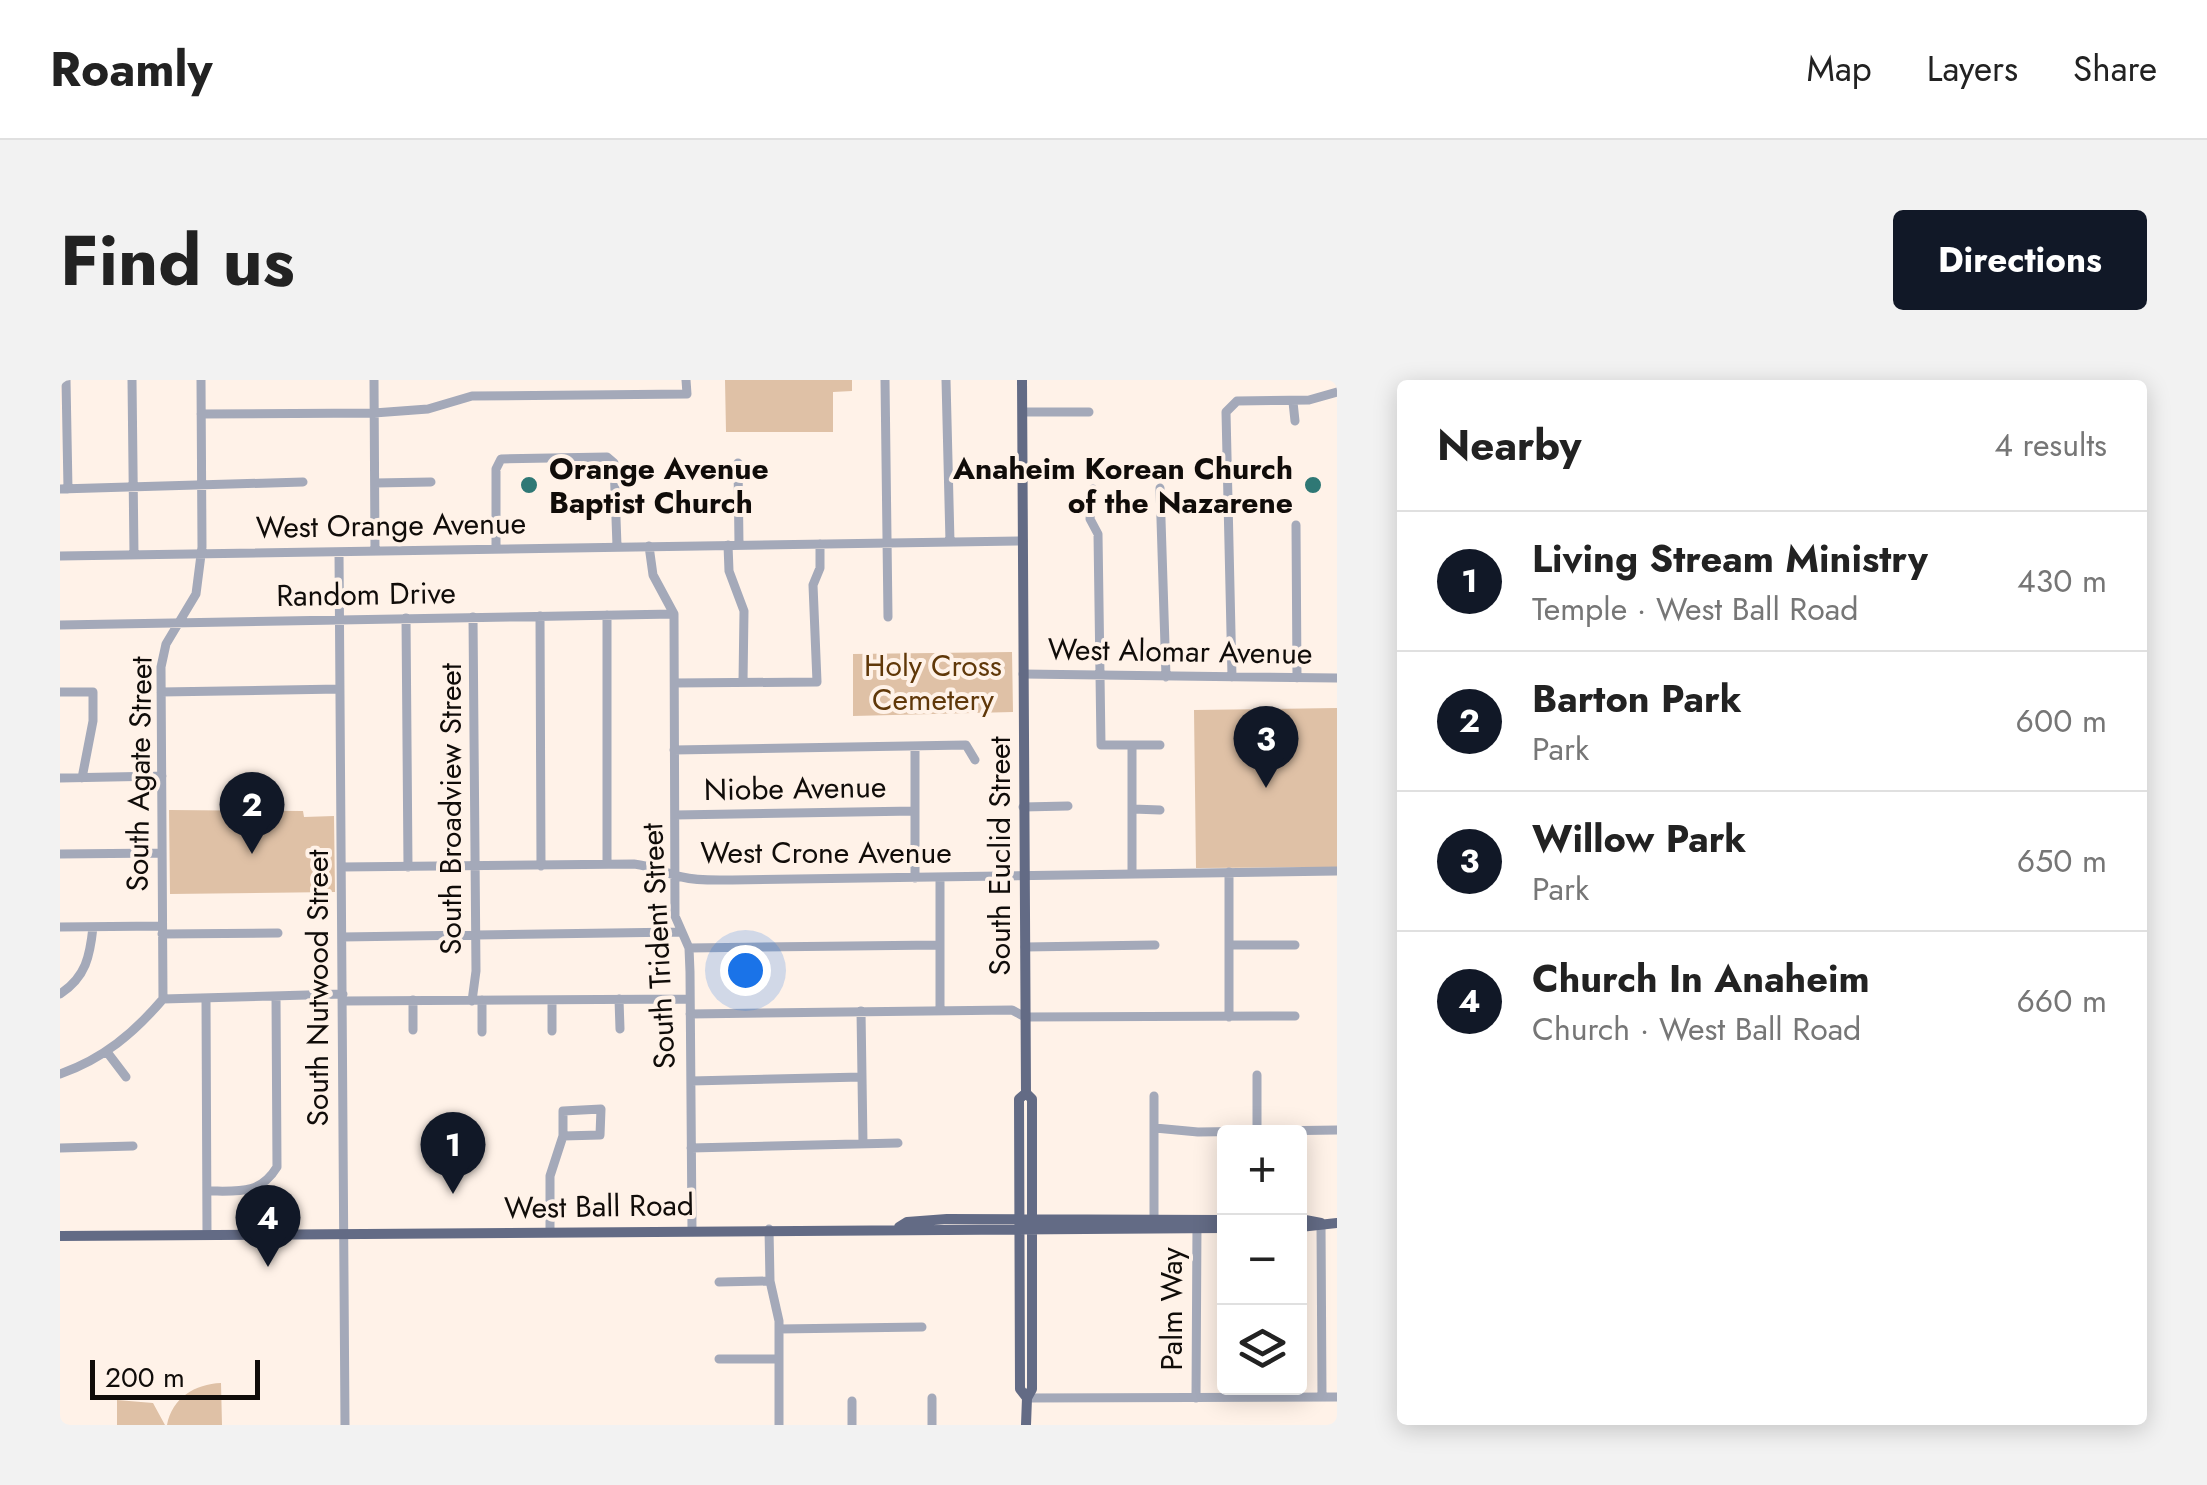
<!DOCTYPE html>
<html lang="en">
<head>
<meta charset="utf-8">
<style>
	body { margin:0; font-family:Jost,sans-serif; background:#f2f2f2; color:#222 }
	.controls { position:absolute; right:30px; bottom:30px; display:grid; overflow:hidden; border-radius:10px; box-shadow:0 5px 25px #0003 }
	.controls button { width:90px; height:90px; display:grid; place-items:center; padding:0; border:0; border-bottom:2px solid #e0e0e0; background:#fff; color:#222; font:50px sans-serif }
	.scale { position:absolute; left:30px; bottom:25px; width:170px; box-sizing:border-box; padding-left:10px; border:5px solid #100c09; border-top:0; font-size:28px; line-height:35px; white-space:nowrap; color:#100c09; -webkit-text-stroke:8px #fff2e8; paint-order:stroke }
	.you { position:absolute; left:685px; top:590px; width:35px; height:35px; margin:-25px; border:8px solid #fff; border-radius:50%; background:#1a73e8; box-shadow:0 0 0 15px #1a73e833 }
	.badge { display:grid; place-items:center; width:65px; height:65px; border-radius:50%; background:#111827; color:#fff; font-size:32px; font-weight:700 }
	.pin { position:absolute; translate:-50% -82px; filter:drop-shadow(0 2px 5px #0008) }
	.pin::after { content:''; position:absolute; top:52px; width:35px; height:30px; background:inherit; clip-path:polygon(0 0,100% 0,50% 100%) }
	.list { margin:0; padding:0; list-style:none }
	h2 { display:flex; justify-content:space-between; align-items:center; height:130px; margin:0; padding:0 40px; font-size:42px }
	h2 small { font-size:32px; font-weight:400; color:#767676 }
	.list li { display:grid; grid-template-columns:65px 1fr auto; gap:30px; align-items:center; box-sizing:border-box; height:140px; padding:0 40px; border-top:2px solid #e0e0e0 }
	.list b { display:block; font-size:38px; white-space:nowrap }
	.list p { margin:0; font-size:32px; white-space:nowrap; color:#767676 }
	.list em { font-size:32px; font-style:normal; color:#767676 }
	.icon { flex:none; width:55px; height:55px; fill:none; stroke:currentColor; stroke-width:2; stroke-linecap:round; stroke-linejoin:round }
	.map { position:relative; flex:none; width:1277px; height:1045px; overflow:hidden; border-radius:10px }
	header { display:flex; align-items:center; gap:60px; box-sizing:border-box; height:140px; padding:0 50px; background:#fff; border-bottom:2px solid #e0e0e0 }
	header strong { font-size:48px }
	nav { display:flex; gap:55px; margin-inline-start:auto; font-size:35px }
	.intro { display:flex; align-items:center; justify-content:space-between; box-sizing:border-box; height:240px; padding:0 60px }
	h1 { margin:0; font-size:70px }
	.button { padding:25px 45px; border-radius:10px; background:#111827; color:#fff; font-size:35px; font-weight:700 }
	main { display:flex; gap:60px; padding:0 60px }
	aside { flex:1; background:#fff; border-radius:10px; box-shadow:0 5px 25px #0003 }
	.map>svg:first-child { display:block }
</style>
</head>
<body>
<header>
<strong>Roamly</strong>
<nav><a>Map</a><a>Layers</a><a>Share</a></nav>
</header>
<div class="intro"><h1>Find us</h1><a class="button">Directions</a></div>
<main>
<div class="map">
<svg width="1277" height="1045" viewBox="0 0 1277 1045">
	<rect width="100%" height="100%" fill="#fff2e8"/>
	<path fill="#dfc1a6" d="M665 0H792V11L773 12V52H666Z
		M952 272 953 332 793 336V274Z
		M1277 328V487L1136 488 1134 330Z
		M109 430 243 431 244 437 274 436 275 512 110 514Z
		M161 1003 162 1045H107C112 1018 135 1004 161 1003Z
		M57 1020 93 1023 105 1045H57Z"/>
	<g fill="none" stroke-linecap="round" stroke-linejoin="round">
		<path stroke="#a4a9b9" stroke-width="9" d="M6 0 8 109
			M72 0 74 175
			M314 0 315 171
			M825 0 828 237
			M886 0 890 162
			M1233 22 1235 41
			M963 32H1029
			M141 34 314 33 368 29 412 16 627 14 626 0
			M678 83 679 165
			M315 103 371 102
			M1100 108 1106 297
			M0 109 243 102
			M1033 109 1030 139 1038 154 1041 365H1100
			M1236 145 1237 298
			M668 165 669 191 684 231 683 302
			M589 166 593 195 614 234 615 536 629 568 630 592 632 850
			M436 168V89L441 79 547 77 554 83 557 166
			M279 172 285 1045
			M0 176 963 161
			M547 235V484
			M480 236 481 486
			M346 238 348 487
			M0 245 614 234
			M963 294 1277 298
			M1172 297 1166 32 1177 21 1249 20 1277 12
			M615 303 757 302 753 205 760 188V164
			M0 312H33V341L22 398
			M101 312 280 309
			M1072 365V494
			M614 370 906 365 915 380
			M0 398 102 396
			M963 427 1008 426
			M1073 429 1100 430
			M615 435 855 431
			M0 474 102 473
			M282 487 574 484C593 486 605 493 622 497 638 501 655 500 672 500L1277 491
			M1169 492V637
			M855 498V366
			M0 547 102 546
			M102 554 218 553
			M282 557 620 552
			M1170 565H1235
			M965 567 1095 565
			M629 568 878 565
			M0 614C26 597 30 576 33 547
			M146 618 147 855
			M103 619 101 287 106 264 136 214 142 167 141 0
			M103 619 283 614
			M559 619 560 649
			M422 620V652
			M492 620V651
			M283 621 630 619
			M412 621 416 591 413 237
			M880 630V497
			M801 631 803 764
			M630 634 952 630 965 637 1235 636
			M353 650V620
			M47 672 66 697
			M0 694C43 679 74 653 103 619
			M1197 695V751
			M631 701 802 697
			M1095 748 1138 752 1277 750
			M0 768 73 766
			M631 768 838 763
			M147 811C178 811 200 815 217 787L216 616
			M1261 843 1262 1017
			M1094 844V716
			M709 849 710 901 719 941V1045
			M490 851V796L503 756V731L541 729 540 755 503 756
			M659 902 710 901
			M719 949 862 947
			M659 979H719
			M872 1018V1045
			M967 1018 1277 1017
			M1136 1018 1137 843
			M792 1045V1021"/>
		<path stroke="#636b85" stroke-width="10" d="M962 0 966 713 972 719V1009L967 1018 966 1045
			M966 713 959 719 960 1009 967 1018
			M1240 839 1261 843
			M839 847 847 842 887 839 1164 840
			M1240 847 1277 843
			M0 856 1164 848"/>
	</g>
	<g fill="#2f7875" stroke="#fff2e8" stroke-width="4">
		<circle cx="469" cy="105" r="10"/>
		<circle cx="1253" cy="105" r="10"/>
	</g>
	<g text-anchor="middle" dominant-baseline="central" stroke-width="8" stroke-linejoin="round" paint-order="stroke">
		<g font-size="30" font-weight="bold" fill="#100c09" stroke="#fff2e8" text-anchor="start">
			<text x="489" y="88">Orange Avenue<tspan x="489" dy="34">Baptist Church</tspan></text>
			<text x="1233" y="88" text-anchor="end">Anaheim Korean Church<tspan x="1233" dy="34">of the Nazarene</tspan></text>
		</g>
		<g font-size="30" fill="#100c09" stroke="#fff2e8">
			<text transform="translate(331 145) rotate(-1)">West Orange Avenue</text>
			<text transform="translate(306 214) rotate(-1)">Random Drive</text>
			<text transform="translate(1120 271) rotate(1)">West Alomar Avenue</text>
			<text transform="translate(79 394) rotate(-89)">South Agate Street</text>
			<text transform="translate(735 408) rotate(-1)">Niobe Avenue</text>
			<text transform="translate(390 429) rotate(-90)">South Broadview Street</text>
			<text x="766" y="472">West Crone Avenue</text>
			<text transform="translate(939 476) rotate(-90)">South Euclid Street</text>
			<text transform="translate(598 566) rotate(-93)">South Trident Street</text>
			<text transform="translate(257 608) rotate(-90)">South Nutwood Street</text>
			<text transform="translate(539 826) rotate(-1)">West Ball Road</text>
			<text transform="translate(1111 929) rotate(-90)">Palm Way</text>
		</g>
		<g font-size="30" fill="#603809" stroke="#fff2e8">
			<text x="873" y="285">Holy Cross<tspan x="873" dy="34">Cemetery</tspan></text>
		</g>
	</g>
</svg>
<div class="controls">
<button>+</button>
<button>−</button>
<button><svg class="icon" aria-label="layers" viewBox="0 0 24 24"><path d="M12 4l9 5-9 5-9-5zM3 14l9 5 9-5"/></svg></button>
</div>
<div class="scale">200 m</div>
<div class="you"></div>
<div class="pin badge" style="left:393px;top:814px">1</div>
<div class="pin badge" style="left:192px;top:474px">2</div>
<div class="pin badge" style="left:1206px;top:408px">3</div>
<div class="pin badge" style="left:208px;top:887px">4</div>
</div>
<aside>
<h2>Nearby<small>4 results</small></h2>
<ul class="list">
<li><span class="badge">1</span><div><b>Living Stream Ministry</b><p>Temple · West Ball Road</p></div><em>430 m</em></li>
<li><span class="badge">2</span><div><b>Barton Park</b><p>Park</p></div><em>600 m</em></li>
<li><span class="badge">3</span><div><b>Willow Park</b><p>Park</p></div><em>650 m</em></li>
<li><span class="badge">4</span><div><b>Church In Anaheim</b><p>Church · West Ball Road</p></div><em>660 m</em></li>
</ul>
</aside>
</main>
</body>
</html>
